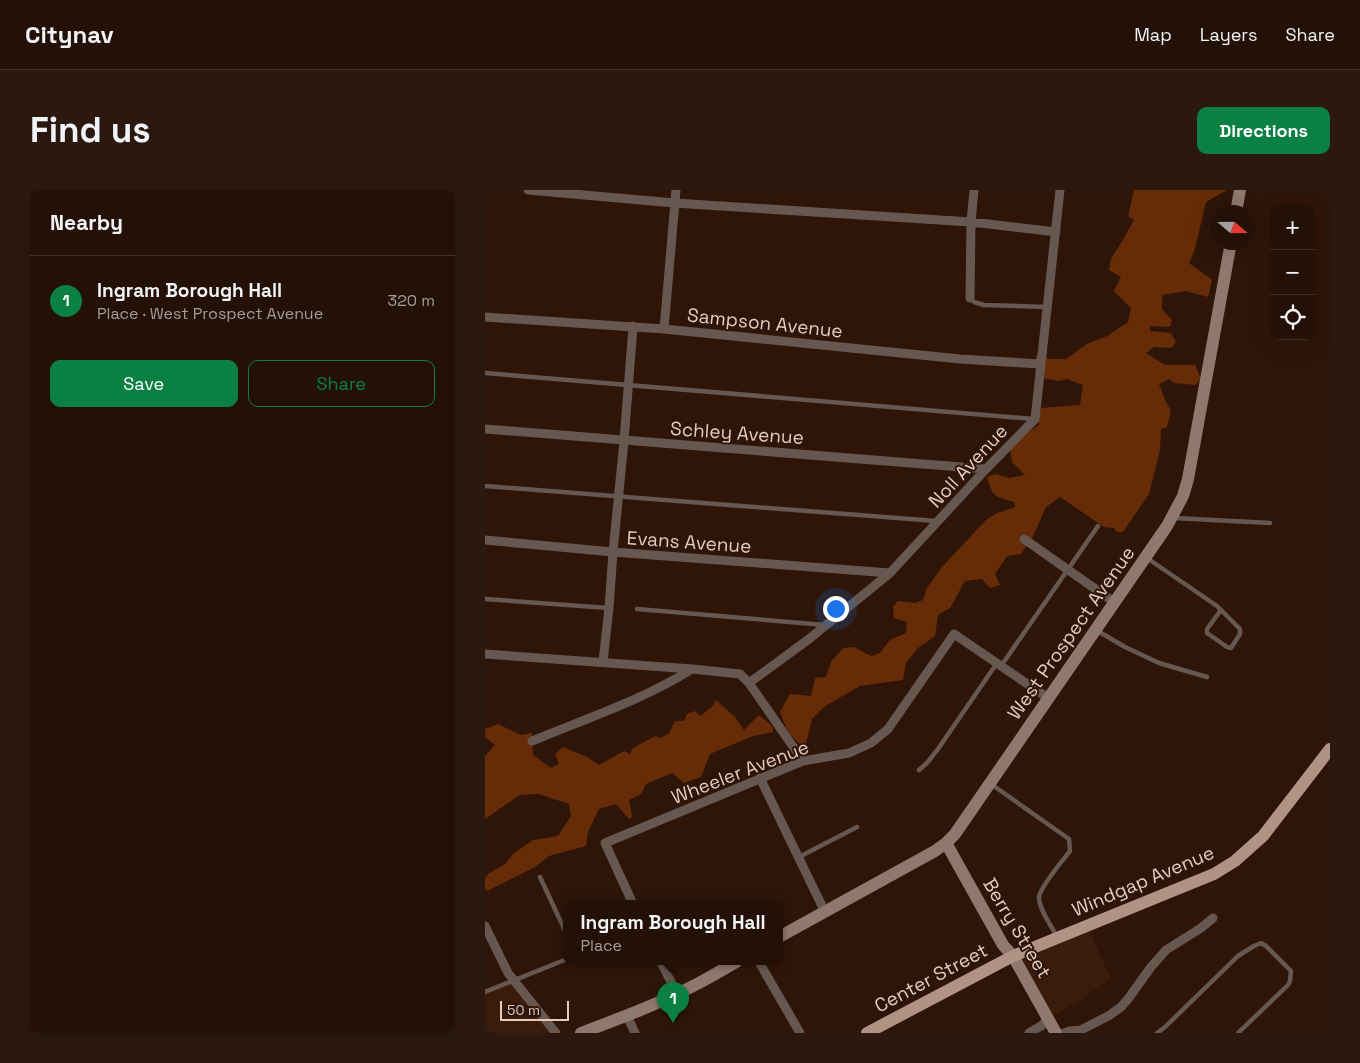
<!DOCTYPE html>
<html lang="en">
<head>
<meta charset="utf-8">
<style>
	body { margin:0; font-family:"Space Grotesk",sans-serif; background:#2b1910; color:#f1f3f6 }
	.controls { position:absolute; right:15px; top:15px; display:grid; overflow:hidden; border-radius:10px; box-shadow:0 5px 20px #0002 }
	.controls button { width:45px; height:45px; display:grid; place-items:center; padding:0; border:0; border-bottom:1px solid #403028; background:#231006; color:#f1f3f6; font:25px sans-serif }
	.compass { position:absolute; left:725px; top:15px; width:45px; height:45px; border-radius:50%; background:#231006; box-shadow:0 5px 20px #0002; rotate:110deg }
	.scale { position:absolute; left:15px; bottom:12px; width:69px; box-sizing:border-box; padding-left:5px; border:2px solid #dfcdc4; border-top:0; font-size:14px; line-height:18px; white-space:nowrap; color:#dfcdc4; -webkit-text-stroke:4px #2f1508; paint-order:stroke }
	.you { position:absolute; left:350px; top:418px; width:18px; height:18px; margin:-12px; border:4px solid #fff; border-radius:50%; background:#1a73e8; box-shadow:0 0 0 8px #1a73e833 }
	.badge { display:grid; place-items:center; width:32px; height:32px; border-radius:50%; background:#0b8043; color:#fff; font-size:16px; font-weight:700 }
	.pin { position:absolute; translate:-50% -41px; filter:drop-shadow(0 1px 2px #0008) }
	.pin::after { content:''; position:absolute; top:26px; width:18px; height:15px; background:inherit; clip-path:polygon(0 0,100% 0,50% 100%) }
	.popup { position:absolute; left:78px; top:710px; width:220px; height:65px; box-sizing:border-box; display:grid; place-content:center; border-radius:10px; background:#231006; filter:drop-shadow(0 1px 4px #0005); font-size:16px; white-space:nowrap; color:#a39d9b }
	.popup b { font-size:19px; color:#f1f3f6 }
	.popup::after { content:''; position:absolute; left:50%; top:100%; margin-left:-10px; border:10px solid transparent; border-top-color:#231006 }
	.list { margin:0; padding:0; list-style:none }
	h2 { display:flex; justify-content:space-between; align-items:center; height:65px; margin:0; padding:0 20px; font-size:21px }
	h2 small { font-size:16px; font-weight:400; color:#a39d9b }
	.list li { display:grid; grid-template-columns:32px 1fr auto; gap:15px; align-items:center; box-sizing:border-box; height:90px; padding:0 20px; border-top:1px solid #403028 }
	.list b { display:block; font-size:19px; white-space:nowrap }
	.list p { margin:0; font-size:16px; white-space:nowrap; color:#a39d9b }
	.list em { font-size:16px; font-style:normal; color:#a39d9b }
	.actions { display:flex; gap:10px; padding:15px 20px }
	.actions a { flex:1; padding:11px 0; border:1px solid #0b8043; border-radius:10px; text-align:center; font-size:18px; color:#0b8043 }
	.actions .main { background:#0b8043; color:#fff }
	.icon { flex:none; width:28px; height:28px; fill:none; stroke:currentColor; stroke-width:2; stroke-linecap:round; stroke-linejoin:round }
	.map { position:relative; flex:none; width:845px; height:843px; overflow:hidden; border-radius:10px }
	header { display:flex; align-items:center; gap:30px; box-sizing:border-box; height:70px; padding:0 25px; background:#231006; border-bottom:1px solid #403028 }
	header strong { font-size:24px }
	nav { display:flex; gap:28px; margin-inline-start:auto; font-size:18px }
	.intro { display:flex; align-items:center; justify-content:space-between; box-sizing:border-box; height:120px; padding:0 30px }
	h1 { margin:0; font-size:35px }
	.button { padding:12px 22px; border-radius:10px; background:#0b8043; color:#fff; font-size:18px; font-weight:700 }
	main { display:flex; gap:30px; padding:0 30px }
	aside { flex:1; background:#231006; border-radius:10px; box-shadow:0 5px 20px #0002 }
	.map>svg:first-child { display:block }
</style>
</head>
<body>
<header>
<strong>Citynav</strong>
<nav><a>Map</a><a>Layers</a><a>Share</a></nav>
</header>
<div class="intro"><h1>Find us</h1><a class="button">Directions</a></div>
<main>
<aside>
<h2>Nearby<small></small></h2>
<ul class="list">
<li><span class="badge">1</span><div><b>Ingram Borough Hall</b><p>Place · West Prospect Avenue</p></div><em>320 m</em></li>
</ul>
<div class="actions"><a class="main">Save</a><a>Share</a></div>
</aside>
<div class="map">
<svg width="845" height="843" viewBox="0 0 845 843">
	<rect width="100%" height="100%" fill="#2f1508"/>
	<path fill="#3b1b09" d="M602 735 626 789 594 811 563 829 528 766Z
		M29 791 71 843H0V802Z"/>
	<path fill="#652c07" d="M649 0H742L721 12 710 59 704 73 727 90 723 107 701 101 677 105V119L687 130 685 137 665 136V141L686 143 691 152 686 158 669 157 661 163 680 175H710L716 188 711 195 689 193 684 189 674 194 680 210 686 220 682 237 676 239 675 260 664 304 638 342H632L629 338 619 337 575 307 561 317 548 346 536 364 522 366 510 384 515 395 505 398 497 389 480 391 465 418 453 425 450 446 433 458 421 473 418 490 375 496 340 516 327 529 320 557C306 550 300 536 295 522L305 504 326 506 330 488 341 487 346 472 358 458 369 457 386 466 395 463 405 450 421 443 422 432 409 428 408 417 413 411 430 413 438 410 442 398 457 377 501 330 512 323 530 317 529 312C511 307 507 307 502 287L510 284 524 288 540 285 527 272 525 259 542 243 554 235 553 228 556 218 595 215 598 195 582 189 574 191 558 188 551 178V165L566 169H581L602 154 622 146 643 132 646 118 629 101 636 87 624 80 626 69 639 48 649 30 643 26Z
		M231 510 250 527 259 540 274 525 287 536 288 542 268 546 225 564 216 587 199 593 187 583 161 594 156 604 144 610 147 627 144 629 131 614 114 619 103 642 101 656 64 666 50 677 2 701 0 698V688L3 684 20 674 29 663 48 650 73 646 86 626 84 614 54 604 35 605 0 629V566L10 555 0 547V539L13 534 36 545 47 543 48 565 66 578 74 574 70 564 78 557 102 567 114 575 139 561 145 564 148 558 170 546 175 548 184 543 190 531H199L202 524 210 521 215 526 228 516Z"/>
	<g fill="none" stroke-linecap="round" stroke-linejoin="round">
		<path stroke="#665851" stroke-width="4.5" d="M485 108 489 112 499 115 562 117
			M0 183 549 229
			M0 296 451 331
			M689 328 785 333
			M662 368 732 416 755 439V444L746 458 742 457 722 443V439L736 420
			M0 409 123 418
			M152 419 340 435
			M611 440 640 457 674 473 722 487
			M516 476 613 336
			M434 580 442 573 453 559 512 473
			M506 594 584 649 585 661C578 670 555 697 554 707 553 717 567 737 572 747
			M314 667 372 637
			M55 687 82 745
			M0 802 82 769
			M672 843 679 838 753 766 769 756 776 753 781 756 806 781 805 791 803 795 753 843"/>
		<path stroke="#665851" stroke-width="9" d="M43 0 189 13 486 32 571 42
			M485 108 486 32 489 0
			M0 127 179 139 475 169 555 174
			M179 139 191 0
			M0 239 501 279
			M539 349 629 412
			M0 350 128 362 405 383
			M0 464 207 479 255 484 264 493 318 571
			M118 472 124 418 128 362 139 251 148 136
			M264 493 324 449 405 383 501 279 550 229 575 0
			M47 551C100 529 158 510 207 479
			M275 588 340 722
			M148 714 120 653 318 571 364 563 386 553 403 539 469 444 563 508
			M0 736 23 783 71 843
			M176 772 192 804
			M274 772 315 843
			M142 826 150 843
			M544 843 556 836 563 829
			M579 843 585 841 596 840 625 825 636 817 643 809 666 777 681 760 716 738 728 728"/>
		<path stroke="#8f796e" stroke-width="12" d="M751 22 755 0
			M461 653 518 755 528 766 571 843
			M294 747 450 661 461 653 470 644 682 336 698 306 703 289 746 52
			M96 843C136 828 176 813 214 793 227 786 239 779 251 772"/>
		<path stroke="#af9384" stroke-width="12" d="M382 843 528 766 729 684 750 671 778 646 845 559"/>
	</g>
	<g text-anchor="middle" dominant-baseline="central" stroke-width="4" stroke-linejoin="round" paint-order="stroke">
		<g font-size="19" fill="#dfcdc4" stroke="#2f1508">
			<text transform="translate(280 133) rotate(6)">Sampson Avenue</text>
			<text transform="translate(252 243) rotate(4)">Schley Avenue</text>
			<text transform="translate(483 276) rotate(-47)">Noll Avenue</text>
			<text transform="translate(204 352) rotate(4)">Evans Avenue</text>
			<text transform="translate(586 443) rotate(-55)">West Prospect Avenue</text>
			<text transform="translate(255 582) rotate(-21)">Wheeler Avenue</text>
			<text transform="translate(658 691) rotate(-23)">Windgap Avenue</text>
			<text transform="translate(532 738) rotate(59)">Berry Street</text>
			<text transform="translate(446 788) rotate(-28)">Center Street</text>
		</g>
	</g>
</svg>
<div class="controls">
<button>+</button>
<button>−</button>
<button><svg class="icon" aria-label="locate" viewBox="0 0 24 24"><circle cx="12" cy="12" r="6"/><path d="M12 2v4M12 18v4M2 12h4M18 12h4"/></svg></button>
</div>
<svg class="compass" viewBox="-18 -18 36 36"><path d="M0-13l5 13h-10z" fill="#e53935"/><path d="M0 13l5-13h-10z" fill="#a39d9b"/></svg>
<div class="scale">50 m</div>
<div class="you"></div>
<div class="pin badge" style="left:188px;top:833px">1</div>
<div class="popup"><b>Ingram Borough Hall</b>Place</div>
</div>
</main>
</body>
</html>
